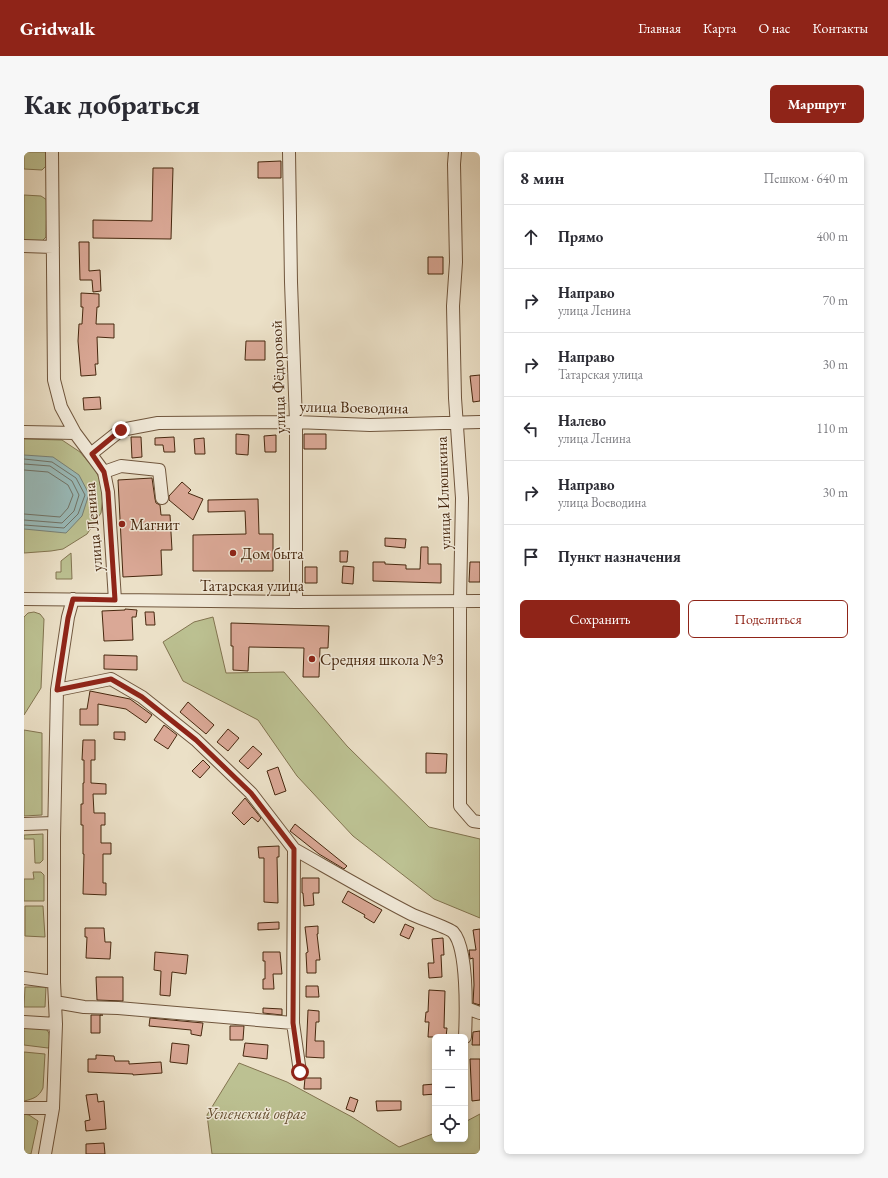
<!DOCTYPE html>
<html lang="ru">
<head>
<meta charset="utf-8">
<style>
	body { margin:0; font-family:"EB Garamond",serif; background:#f7f7f7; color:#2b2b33 }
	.controls { position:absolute; right:12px; bottom:12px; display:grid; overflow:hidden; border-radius:6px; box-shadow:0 2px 6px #0003 }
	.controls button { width:36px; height:36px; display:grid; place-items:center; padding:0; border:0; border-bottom:1px solid #e1e1e2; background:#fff; color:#2b2b33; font:20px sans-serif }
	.stop { position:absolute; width:12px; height:12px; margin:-9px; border:3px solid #8f2418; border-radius:50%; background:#fff }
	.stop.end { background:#8f2418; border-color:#fff; box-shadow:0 1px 4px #0008 }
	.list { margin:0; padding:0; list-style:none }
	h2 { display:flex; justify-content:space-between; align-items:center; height:52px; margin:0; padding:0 16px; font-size:17px }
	h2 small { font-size:13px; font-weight:400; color:#7c7c81 }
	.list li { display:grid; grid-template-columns:26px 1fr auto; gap:12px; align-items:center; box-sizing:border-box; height:64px; padding:0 16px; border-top:1px solid #e1e1e2 }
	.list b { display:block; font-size:15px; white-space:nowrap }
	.list p { margin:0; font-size:13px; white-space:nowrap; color:#7c7c81 }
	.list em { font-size:13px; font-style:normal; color:#7c7c81 }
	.actions { display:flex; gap:8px; padding:12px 16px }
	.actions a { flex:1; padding:9px 0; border:1px solid #8f2418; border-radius:6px; text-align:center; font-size:14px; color:#8f2418 }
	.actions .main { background:#8f2418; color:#fff }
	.icon { flex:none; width:22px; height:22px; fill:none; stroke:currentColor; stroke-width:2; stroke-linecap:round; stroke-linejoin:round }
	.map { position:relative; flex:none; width:456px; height:1002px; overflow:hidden; border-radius:6px }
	header { display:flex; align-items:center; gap:24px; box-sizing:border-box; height:56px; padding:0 20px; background:#8f2418; color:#fff }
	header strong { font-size:19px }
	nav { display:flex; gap:22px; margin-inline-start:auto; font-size:14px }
	.intro { display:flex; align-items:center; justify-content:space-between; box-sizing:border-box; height:96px; padding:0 24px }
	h1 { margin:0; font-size:28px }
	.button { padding:10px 18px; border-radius:6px; background:#8f2418; color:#fff; font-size:14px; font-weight:700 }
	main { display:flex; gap:24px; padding:0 24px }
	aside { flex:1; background:#fff; border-radius:6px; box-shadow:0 2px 6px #0003 }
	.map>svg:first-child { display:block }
</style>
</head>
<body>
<header>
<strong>Gridwalk</strong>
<nav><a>Главная</a><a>Карта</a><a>О нас</a><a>Контакты</a></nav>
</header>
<div class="intro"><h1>Как добраться</h1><a class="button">Маршрут</a></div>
<main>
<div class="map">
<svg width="456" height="1002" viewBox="0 0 456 1002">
	<rect width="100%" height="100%" fill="#ebe0c7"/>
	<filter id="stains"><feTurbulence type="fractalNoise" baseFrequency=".005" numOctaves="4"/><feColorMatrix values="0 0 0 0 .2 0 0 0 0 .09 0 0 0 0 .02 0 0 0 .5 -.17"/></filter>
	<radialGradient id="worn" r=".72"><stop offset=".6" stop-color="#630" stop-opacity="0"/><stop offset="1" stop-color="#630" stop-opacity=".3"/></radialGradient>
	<path fill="#bcc192" stroke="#827450" d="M0 0H22V14L18 18 0 17Z
		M0 43 17 44 23 48 22 85 17 90H0Z
		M0 287 38 288 56 300 72 319 80 338 77 361 63 382 39 397 27 399 0 401Z
		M47 401 48 427H32V420H37V409Z
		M10 460 16 462 20 467 17 536 0 563V465L4 461Z
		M189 465 202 521 260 520 323 594 405 675 456 687V766L410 747 329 684 273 624 234 568 159 529 139 490 170 470Z
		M0 578 18 581V663L0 664Z
		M19 682V708L16 711H11L10 687H0V683Z
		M9 720H17L20 723V749H0V727H10Z
		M1 754H19L21 785 1 784Z
		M1 835H22L21 855H0Z
		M0 874H20L25 881 27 893 24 896 0 893Z
		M0 900 21 902 19 936C15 945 9 947 0 949Z
		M215 911 263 930 328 965 375 995 411 981V987H441V970L456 962V1002H188L183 963Z
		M0 962 5 963 14 969 7 1002H0Z"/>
	<path fill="#99bcbc" stroke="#788177" d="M0 303 29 305 55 323 65 342 58 364 42 381 0 377Z"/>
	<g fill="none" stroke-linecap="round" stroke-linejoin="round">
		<path stroke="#707266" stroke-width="1" d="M0 307 28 310 52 326 61 343 54 362 40 376 0 373
			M0 312 26 314 48 329 55 343 50 359 38 371 0 368
			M0 318 24 320 44 333 49 343 44 356 36 365 0 362"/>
	</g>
	<path fill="#daa896" stroke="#47280f" d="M257 9V26H234V10Z
		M129 16H149L147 87 69 86V68L128 69Z
		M55 90H65V119L76 118 77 139 69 140 68 128H56Z
		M404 105H419V122H404Z
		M57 141 75 142V155H73L72 172H90V186L73 185 74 212H71L72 223 57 224 54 189 55 172H58L59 155H57Z
		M222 189H241V208H221Z
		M456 223V249L449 250 446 224Z
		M76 245 77 257 60 258 59 246Z
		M212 282 225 283 224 303 212 302Z
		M280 282H302V297H280Z
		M252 283V300H241L240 284Z
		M107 285H117L118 305 108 306Z
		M150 285 151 300H140L139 293H131V286Z
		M180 286 181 302H171L170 287Z
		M128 326 131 347 132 351 136 353 137 363H146L148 398H137L138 423 99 425 94 328Z
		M158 330 167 338 164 341 179 347 169 368 145 348V344Z
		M234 347 235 382H249V419H169V383L222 382 221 359 184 360V348Z
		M361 386 382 387 381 396 361 394Z
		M397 395H404V412H417V431L349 429V410H361V412L382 413V417H396Z
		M316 399H324L323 410H316Z
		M446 410H456V430H445Z
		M319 414 330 415 329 432 318 431Z
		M281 415H293V431H281Z
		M101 457 113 458 112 465H108L109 488 80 489 78 459 101 458Z
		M121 460H130L131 473H122Z
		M207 471 305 474 304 496H296L295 525H279L280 496 225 495 224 519 209 518V494H207Z
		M80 503 113 504V518L80 517Z
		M66 539 106 547 128 563 122 571 102 557 74 552V573H56V557H63Z
		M164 550 190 573 182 582 156 560Z
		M140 573 153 583 144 597 130 588Z
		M204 577 215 586 204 599 193 590Z
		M90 580H101V588L90 587Z
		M59 588H71V608H67V631L82 632V642H69L70 661H81V673H77V691H87V702H79V731H82V743L59 742 60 702H59V673H57V652H59V631H60V608H58Z
		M229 594 238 602 224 617 215 609Z
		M402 601 423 602 422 621H402Z
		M179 608 186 615 176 626 168 619Z
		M254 615 262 639 251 643 243 619Z
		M221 646 237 666 234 670 228 665 220 673 208 661Z
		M271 672 323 714 320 717 295 702 266 679Z
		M255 694V705H253L254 751 240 750V706H235L234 695Z
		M278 726H295V741H289L290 753 280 754 279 741H278Z
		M324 739 358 758 350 771 340 765 341 763 318 750Z
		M255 770V777L234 778V771Z
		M381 772 390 776 385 787 376 783Z
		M294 774V782H293L296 808H292V821H283L282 801 284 800 281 775Z
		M61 776H80L81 790H87L86 807 62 806 63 785H61Z
		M456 777V853L449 851 450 833 449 806 446 807 445 798H452L449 778Z
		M419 786 420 803H417L418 825 405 826 404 811H410L408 787Z
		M131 800 164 803 162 822 148 820 146 844 136 843 137 819 130 818Z
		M239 800H256L258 822H249L250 837H239V827H241V809H239Z
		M72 825H99V849L73 848Z
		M282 834H294L295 845H282Z
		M405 838 421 839 420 876H423L422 885H404L405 870H401L402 860H404Z
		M239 856 258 857V863L239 861Z
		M284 858 295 859V870H292L291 889H300V906L282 905Z
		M67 863H79H76V881H67Z
		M126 866 179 871 177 884 167 882V878L125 874Z
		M206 874H220L219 888H206Z
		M456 879V893H448L449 880Z
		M148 891 165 893 163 912 146 910Z
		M221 891 244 893 243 907 219 904Z
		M72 903 90 904 91 909H105V912L137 910 138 921 109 923V922L64 920V907H72Z
		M446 907H456V948L448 949Z
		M281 926H297V937H280Z
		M411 932V942L399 943V933Z
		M73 942 74 950 80 949 82 977 62 979 61 969 66 968 62 943Z
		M326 945 334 948 330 960 322 957Z
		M352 949H377V958L353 959Z
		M80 991 81 1002H62V992Z"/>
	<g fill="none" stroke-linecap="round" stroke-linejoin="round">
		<defs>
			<path id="minor" d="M28 0 30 228 37 255 51 281 80 320 84 340 91 448
				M265 0 267 130 272 270V450
				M431 0 430 12 432 110 429 154 431 246 438 346 436 448V654L449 669 456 670
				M0 94 29 95
				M0 280 51 281
				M68 301 97 278 134 271 272 270 346 273 456 270
				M80 320 97 314 135 318 138 346
				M0 447 272 450 456 449
				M33 538 87 527 118 545 172 588 227 641 270 697 269 871 276 920
				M0 672 30 671
				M270 697C309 719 348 742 387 762 395 766 425 776 429 780 444 796 442 863 441 885
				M0 826 30 830
				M31 850 60 855 94 856 269 871
				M442 856 456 861
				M0 870 32 872
				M0 956H29
				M21 1002 29 956 32 872 30 830V686L33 538 44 465 49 447"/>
		</defs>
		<use href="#minor" stroke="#70563d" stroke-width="14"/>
		<use href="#minor" stroke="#f2ebdb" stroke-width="12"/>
	</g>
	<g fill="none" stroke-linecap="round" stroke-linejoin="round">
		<path stroke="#8f2418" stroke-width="5" d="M97 278 68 302 80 320 84 340 91 448 49 447 44 466 33 538 87 527 118 545 172 588 227 641 270 697 269 871 276 920"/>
	</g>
	<g fill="#8f2418" stroke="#f2ebdb" stroke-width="1.5">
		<circle cx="98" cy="372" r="4"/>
		<circle cx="209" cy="401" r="4"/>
		<circle cx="288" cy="507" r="4"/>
	</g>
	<g text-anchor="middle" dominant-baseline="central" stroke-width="3" stroke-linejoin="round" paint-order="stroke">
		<g font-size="16" fill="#47280f" stroke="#f2ebdb">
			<text transform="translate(254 225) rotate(-92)">улица Фёдоровой</text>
			<text transform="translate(330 255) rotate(1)">улица Воеводина</text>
			<text transform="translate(419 341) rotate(-92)">улица Илюшкина</text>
			<text transform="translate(69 375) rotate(-95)">улица Ленина</text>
			<text x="228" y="433">Татарская улица</text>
		</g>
		<g font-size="16" fill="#47280f" stroke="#f2ebdb" text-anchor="start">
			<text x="106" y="372">Магнит</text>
			<text x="217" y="401">Дом быта</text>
			<text x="296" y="507">Средняя школа №3</text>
		</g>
		<g font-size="16" font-style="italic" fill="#644e30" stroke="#f2ebdb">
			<text x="232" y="961">Успенский овраг</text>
		</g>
	</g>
	<rect width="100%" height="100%" filter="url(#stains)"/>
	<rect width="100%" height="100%" fill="url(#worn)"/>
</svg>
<div class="controls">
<button>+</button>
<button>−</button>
<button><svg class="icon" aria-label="locate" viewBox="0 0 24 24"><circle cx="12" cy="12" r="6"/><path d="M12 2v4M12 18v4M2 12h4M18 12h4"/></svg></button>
</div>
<div class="stop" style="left:276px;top:920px"></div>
<div class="stop end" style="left:97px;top:278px"></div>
</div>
<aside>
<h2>8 мин<small>Пешком · 640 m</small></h2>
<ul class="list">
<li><svg class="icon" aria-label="ahead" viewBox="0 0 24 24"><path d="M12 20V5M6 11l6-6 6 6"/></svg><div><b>Прямо</b></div><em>400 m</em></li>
<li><svg class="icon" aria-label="right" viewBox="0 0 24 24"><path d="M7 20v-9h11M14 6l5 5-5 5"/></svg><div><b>Направо</b><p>улица Ленина</p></div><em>70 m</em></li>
<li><svg class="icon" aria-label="right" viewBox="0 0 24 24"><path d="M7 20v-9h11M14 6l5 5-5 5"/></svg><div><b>Направо</b><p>Татарская улица</p></div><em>30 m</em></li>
<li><svg class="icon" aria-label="left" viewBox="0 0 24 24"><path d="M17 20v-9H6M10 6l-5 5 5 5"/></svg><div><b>Налево</b><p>улица Ленина</p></div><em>110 m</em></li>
<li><svg class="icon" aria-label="right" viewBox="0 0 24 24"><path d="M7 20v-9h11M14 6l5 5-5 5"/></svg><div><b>Направо</b><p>улица Воеводина</p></div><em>30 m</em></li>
<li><svg class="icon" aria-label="arrive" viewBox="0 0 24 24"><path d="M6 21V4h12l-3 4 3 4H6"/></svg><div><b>Пункт назначения</b></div></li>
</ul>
<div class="actions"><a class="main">Сохранить</a><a>Поделиться</a></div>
</aside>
</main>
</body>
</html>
